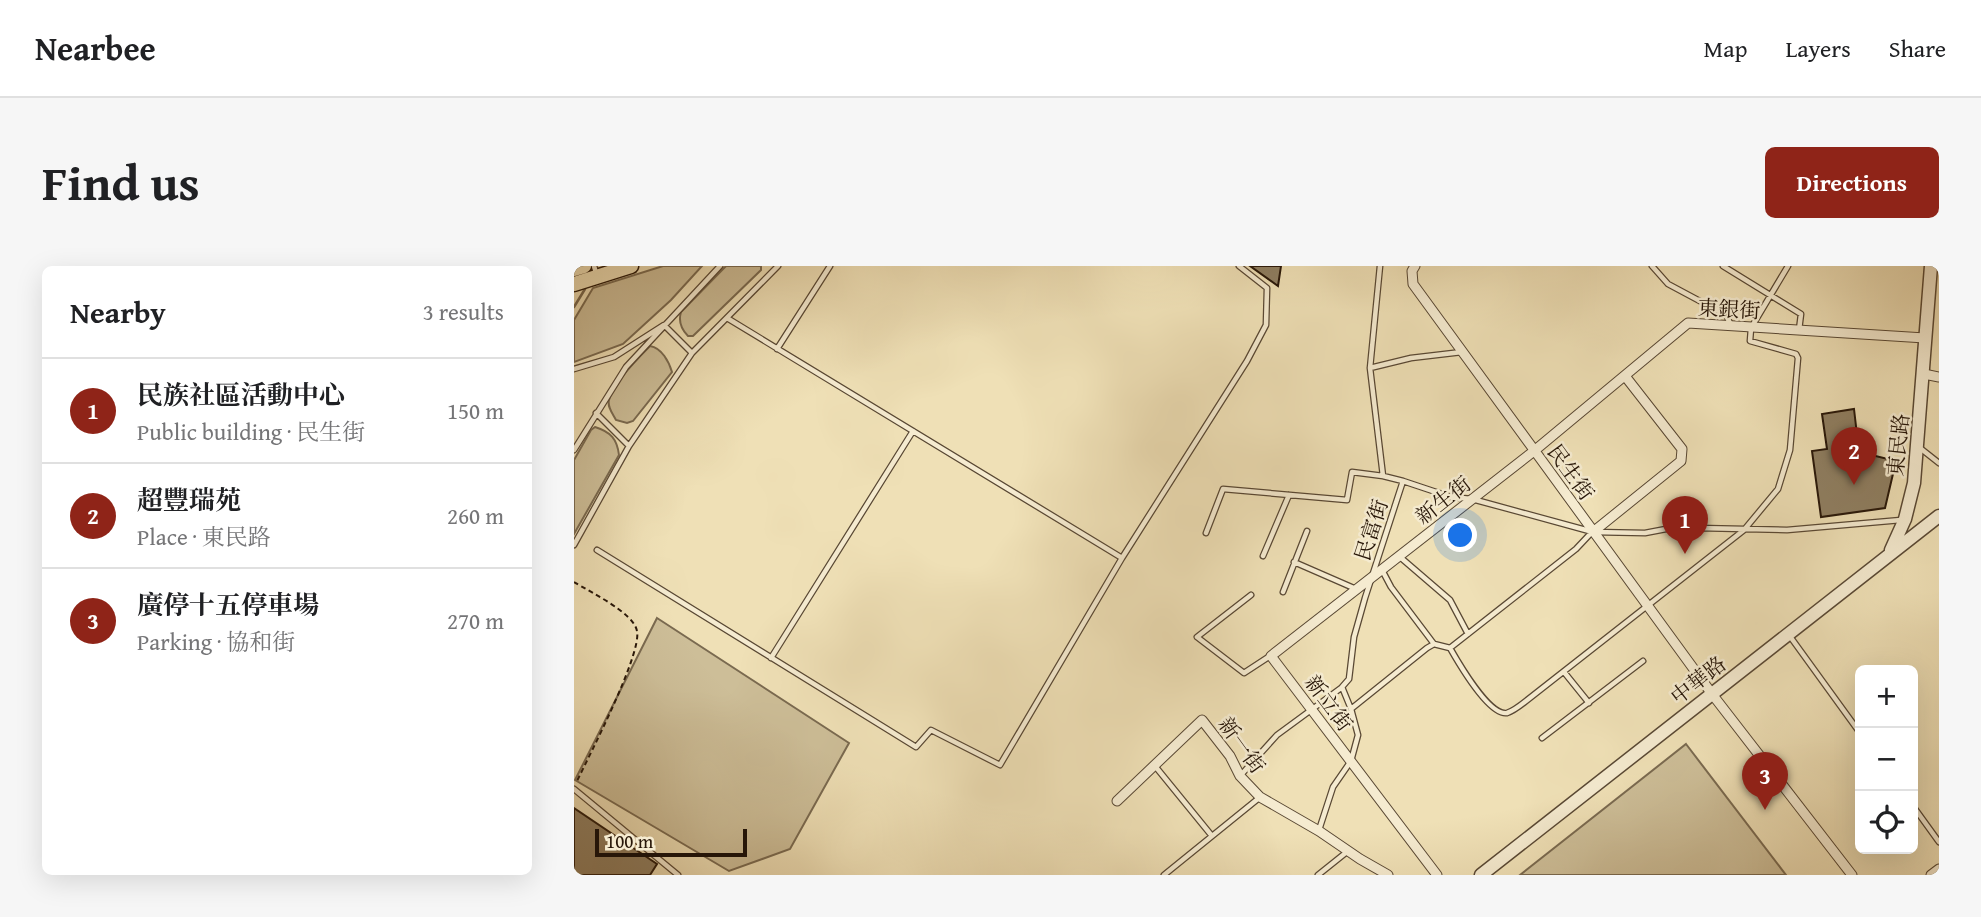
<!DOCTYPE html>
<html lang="en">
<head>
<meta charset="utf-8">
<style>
	body { margin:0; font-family:"Gentium Book Plus","Noto Serif TC",serif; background:#f6f6f6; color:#202124 }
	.controls { position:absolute; right:21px; bottom:21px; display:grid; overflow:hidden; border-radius:10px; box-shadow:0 7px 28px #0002 }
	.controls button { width:63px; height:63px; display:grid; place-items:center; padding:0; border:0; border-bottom:2px solid #e0e0e0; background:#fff; color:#202124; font:35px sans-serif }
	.scale { position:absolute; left:21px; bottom:18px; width:152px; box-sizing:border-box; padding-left:7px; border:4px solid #271608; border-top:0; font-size:19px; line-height:24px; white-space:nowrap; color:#271608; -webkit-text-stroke:5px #f5ebd0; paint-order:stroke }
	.you { position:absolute; left:887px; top:270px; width:24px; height:24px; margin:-18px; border:5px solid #fff; border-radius:50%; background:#1a73e8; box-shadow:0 0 0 10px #1a73e833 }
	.badge { display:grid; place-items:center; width:46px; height:46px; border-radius:50%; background:#8f2418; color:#fff; font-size:23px; font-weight:700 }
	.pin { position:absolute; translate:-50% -58px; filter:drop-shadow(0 2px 4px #0008) }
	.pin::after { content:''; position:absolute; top:37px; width:24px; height:21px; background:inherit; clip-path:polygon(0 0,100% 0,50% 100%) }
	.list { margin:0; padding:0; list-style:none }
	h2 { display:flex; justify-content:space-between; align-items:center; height:91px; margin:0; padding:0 28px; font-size:30px }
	h2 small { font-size:23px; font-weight:400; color:#757577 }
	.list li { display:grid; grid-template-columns:46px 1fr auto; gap:21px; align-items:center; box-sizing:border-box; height:105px; padding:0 28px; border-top:2px solid #e0e0e0 }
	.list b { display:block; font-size:26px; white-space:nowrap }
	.list p { margin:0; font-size:23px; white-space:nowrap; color:#757577 }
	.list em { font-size:23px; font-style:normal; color:#757577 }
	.icon { flex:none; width:38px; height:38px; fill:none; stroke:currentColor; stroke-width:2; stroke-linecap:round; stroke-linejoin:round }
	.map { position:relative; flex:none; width:1365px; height:609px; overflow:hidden; border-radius:10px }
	header { display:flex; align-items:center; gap:42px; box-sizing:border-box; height:98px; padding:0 35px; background:#fff; border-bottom:2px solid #e0e0e0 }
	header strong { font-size:33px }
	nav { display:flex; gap:38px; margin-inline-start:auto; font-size:24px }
	.intro { display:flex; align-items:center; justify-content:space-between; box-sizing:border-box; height:168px; padding:0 42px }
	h1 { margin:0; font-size:49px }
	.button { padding:18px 32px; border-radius:10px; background:#8f2418; color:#fff; font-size:24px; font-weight:700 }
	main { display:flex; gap:42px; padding:0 42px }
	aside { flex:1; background:#fff; border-radius:10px; box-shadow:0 7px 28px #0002 }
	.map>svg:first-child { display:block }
</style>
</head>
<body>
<header>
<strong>Nearbee</strong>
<nav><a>Map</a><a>Layers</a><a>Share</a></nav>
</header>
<div class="intro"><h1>Find us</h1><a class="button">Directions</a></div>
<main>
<aside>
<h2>Nearby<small>3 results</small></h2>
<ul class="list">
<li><span class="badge">1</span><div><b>民族社區活動中心</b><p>Public building · 民生街</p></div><em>150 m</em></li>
<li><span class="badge">2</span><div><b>超豐瑞苑</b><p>Place · 東民路</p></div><em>260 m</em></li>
<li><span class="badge">3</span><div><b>廣停十五停車場</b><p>Parking · 協和街</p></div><em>270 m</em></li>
</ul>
</aside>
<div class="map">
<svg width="1365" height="609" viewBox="0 0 1365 609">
	<rect width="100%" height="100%" fill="#efe0b6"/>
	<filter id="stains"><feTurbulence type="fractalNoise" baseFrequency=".00286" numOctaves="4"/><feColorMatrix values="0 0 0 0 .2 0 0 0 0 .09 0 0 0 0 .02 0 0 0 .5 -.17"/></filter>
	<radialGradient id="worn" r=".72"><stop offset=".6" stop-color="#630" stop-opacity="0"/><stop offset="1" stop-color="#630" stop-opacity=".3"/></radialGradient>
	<path fill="#cdbe98" stroke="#7a6a50" stroke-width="2" d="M89 0H128L97 34 49 78 0 96V54L19 22Z
		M152 0H187V4L119 70H114C107 63 104 56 107 46Z
		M76 80C88 82 95 96 98 106L59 155 53 157 42 154C39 148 33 141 35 134 38 118 64 92 76 80Z
		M21 161C37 166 43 173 45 189L0 268V194L17 164Z
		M83 352 275 477 216 583 155 605 1 514Z
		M1112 478 1212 609H946Z"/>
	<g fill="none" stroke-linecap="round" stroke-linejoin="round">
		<path stroke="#76664d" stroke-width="2.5" d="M0 41 11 23"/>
	</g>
	<path fill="#8f7f62" stroke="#271608" stroke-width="2" d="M676 0H707L704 20Z
		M1280 143 1285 186 1322 195 1311 242 1247 251 1238 185 1253 183 1248 148Z
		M0 542 83 598 76 609H0Z"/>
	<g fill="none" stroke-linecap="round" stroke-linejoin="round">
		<defs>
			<path id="service" d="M20 0 23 10
				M806 0 796 102 809 210 829 215
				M1078 0 1094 18 1152 49 1157 59
				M1149 0 1227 48 1225 64
				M203 83 256 0
				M796 102 837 92 888 86
				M0 103 40 91 90 59 118 87
				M22 147 55 180
				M1346 182 1365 197
				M0 184 52 101 146 0
				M632 267 649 223 773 234 778 206 809 210
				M0 279 55 180 118 87 204 0
				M23 284 342 481 357 464 426 499 548 292 153 52
				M689 290 715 229
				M826 291 876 334 894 368
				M548 292 673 95 692 59 693 22 665 0
				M720 296 782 323
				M808 304 817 321 860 378
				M709 326 733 265
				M677 329 623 371 670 407 696 390
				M1215 369 1286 467
				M876 382C884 396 915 450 933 447 939 445 947 439 952 435L1170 264 1204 223 1216 184 1224 92 1222 88 1176 75 1177 62 1214 0
				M197 392 339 165
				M990 406 1015 437
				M777 443 853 382 860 378 876 382 1002 283 1018 266
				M968 472 1069 395
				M581 500 638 570
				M666 510 703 469 767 422
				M0 523 104 609
				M1339 540 1365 576
				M745 564 759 521 777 495 784 469 777 443 768 421 775 413 780 371 791 332 829 215 877 231 898 233 1019 266 1071 267 1092 263 1124 262 1213 264 1327 254
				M590 609 685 532
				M744 609 774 585"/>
			<path id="minor" d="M841 0 838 5 839 18 1138 428 1278 609
				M1350 108 1365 111
				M1019 266 1107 195 1108 183 1051 110
				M543 535 628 454 656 490 666 510 686 531 745 565 786 593 814 609
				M863 609 697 390 960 185 1114 57 1351 72
				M1357 609 1365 603"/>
			<path id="tertiary" d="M1317 284 1331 253 1340 217 1357 0
				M907 609 1365 250"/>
			<path id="primary" d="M0 3 10 0
				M0 18 57 0"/>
		</defs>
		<use href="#service" stroke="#594834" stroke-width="7"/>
		<use href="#minor" stroke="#594834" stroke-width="11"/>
		<use href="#tertiary" stroke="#594834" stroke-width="15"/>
		<use href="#primary" stroke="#271608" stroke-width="17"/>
		<path stroke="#271608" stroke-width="2" stroke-dasharray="5 3.5" stroke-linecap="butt" d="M0 316C16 326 60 347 63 365 68 388 15 490 3 515"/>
		<use href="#service" stroke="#f5ebd0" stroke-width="4.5"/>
		<use href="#minor" stroke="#f5ebd0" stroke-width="9"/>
		<use href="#tertiary" stroke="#f5ebd0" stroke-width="12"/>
		<use href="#primary" stroke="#efe0b6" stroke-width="14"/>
	</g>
	<g text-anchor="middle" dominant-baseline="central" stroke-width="5" stroke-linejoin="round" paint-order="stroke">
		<g font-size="21" fill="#271608" stroke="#f5ebd0">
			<text transform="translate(1155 43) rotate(3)">東銀街</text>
			<text transform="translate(1324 179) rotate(-84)">東民路</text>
			<text transform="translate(997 206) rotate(54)">民生街</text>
			<text transform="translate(869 234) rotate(-38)">新生街</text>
			<text transform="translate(797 264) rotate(-72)">民富街</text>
			<text transform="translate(1124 414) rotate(-38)">中華路</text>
			<text transform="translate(755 437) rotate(53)">新立街</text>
			<text transform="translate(668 479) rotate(54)">新一街</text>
		</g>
	</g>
	<rect width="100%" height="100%" filter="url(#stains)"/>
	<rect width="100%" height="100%" fill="url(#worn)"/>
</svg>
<div class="controls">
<button>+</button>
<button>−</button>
<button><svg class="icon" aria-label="locate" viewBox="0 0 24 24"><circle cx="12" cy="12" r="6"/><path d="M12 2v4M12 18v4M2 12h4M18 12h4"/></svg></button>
</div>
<div class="scale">100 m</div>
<div class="you"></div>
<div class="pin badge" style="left:1111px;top:288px">1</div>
<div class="pin badge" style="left:1280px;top:219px">2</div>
<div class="pin badge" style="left:1191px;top:544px">3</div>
</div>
</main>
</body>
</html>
